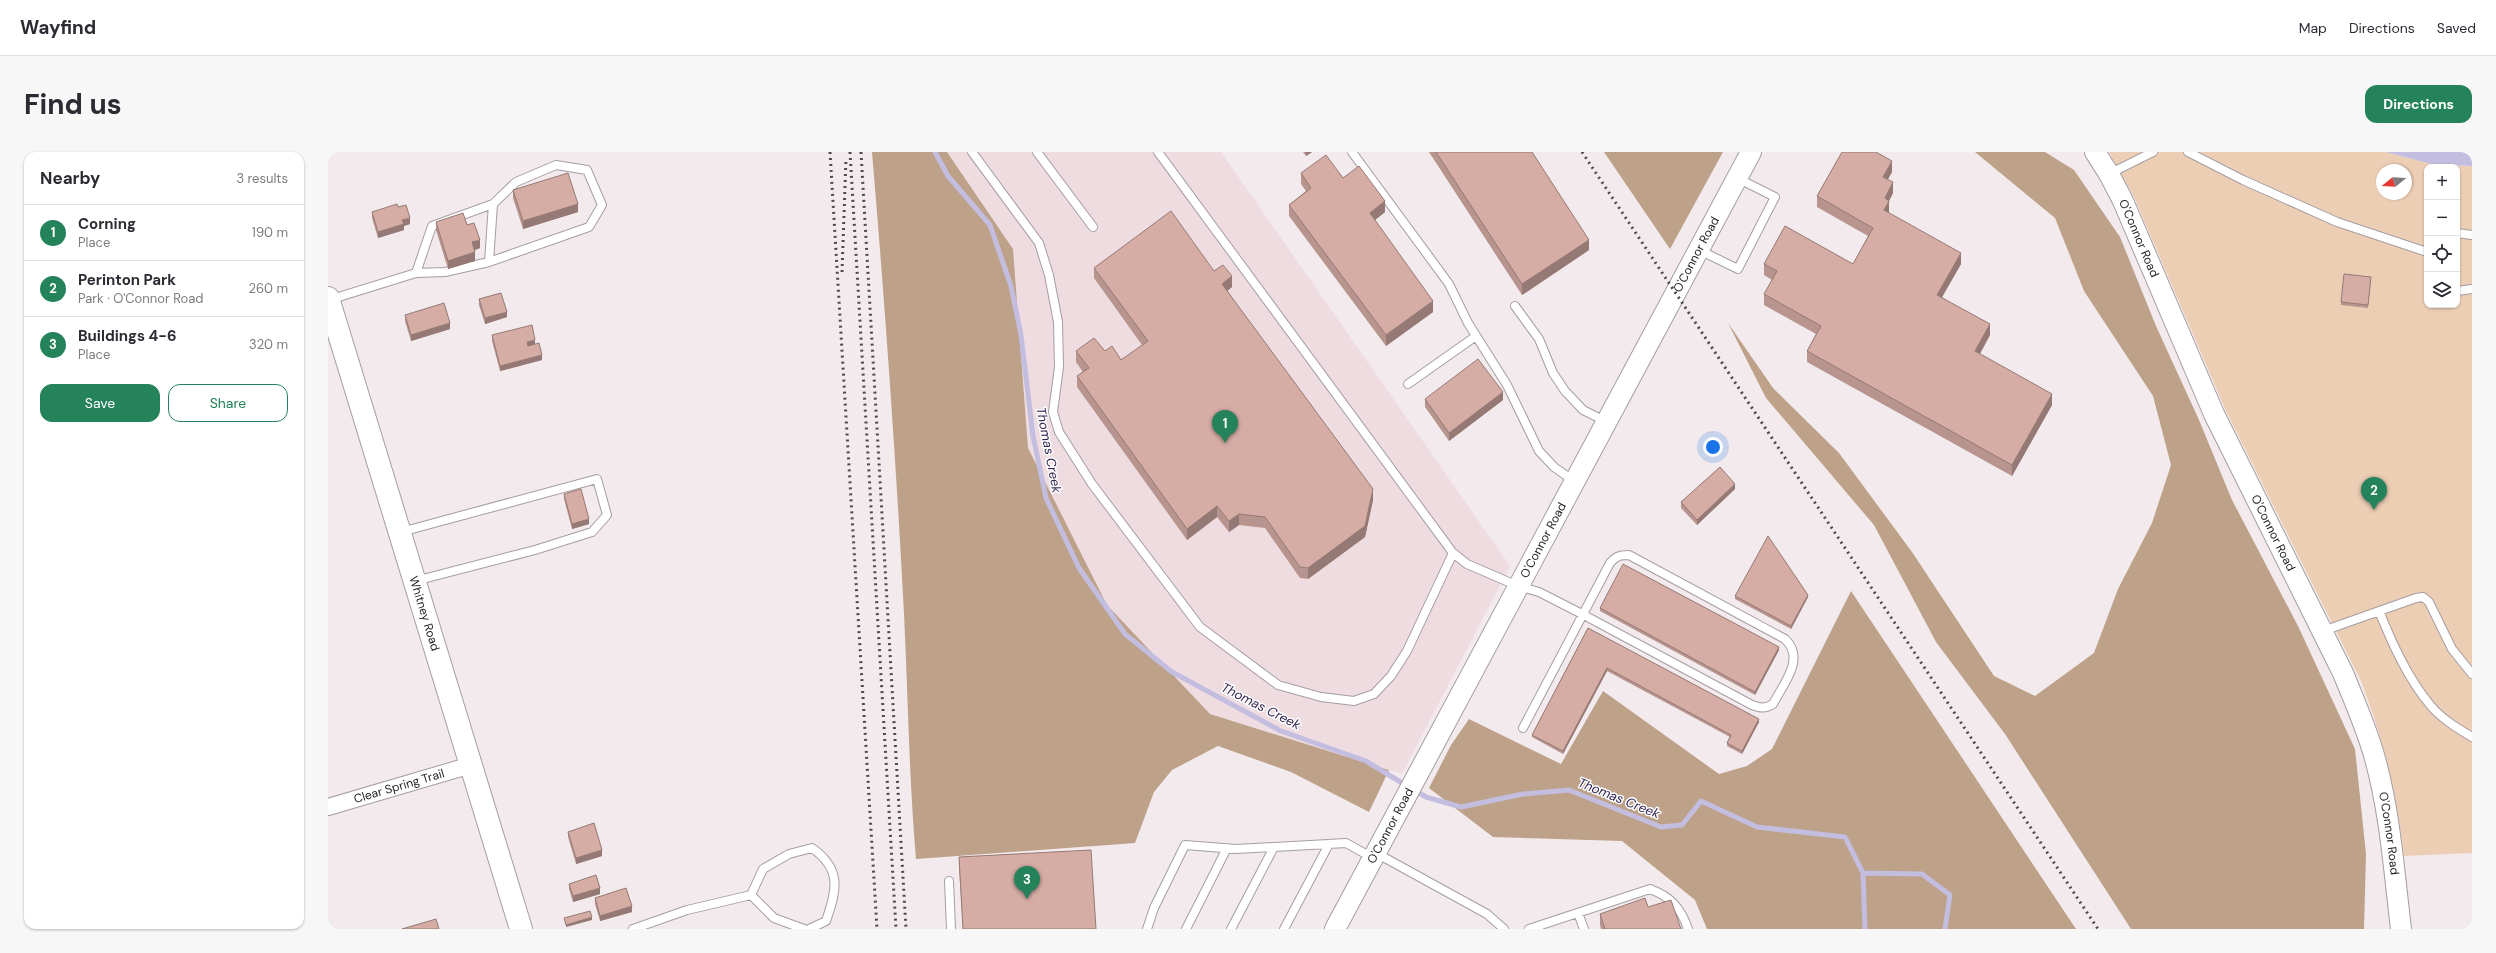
<!DOCTYPE html>
<html lang="en">
<head>
<meta charset="utf-8">
<style>
	body { margin:0; font-family:"DM Sans",sans-serif; background:#f7f7f7; color:#2b2b33 }
	.controls { position:absolute; right:12px; top:12px; display:grid; overflow:hidden; border-radius:8px; box-shadow:0 1px 3px #0004 }
	.controls button { width:36px; height:36px; display:grid; place-items:center; padding:0; border:0; border-bottom:1px solid #e1e1e2; background:#fff; color:#2b2b33; font:20px sans-serif }
	.compass { position:absolute; left:2048px; top:12px; width:36px; height:36px; border-radius:50%; background:#fff; box-shadow:0 1px 3px #0004; rotate:252deg }
	.you { position:absolute; left:1385px; top:295px; width:14px; height:14px; margin:-10px; border:3px solid #fff; border-radius:50%; background:#1a73e8; box-shadow:0 0 0 6px #1a73e833 }
	.badge { display:grid; place-items:center; width:26px; height:26px; border-radius:50%; background:#25835b; color:#fff; font-size:13px; font-weight:700 }
	.pin { position:absolute; translate:-50% -33px; filter:drop-shadow(0 1px 2px #0008) }
	.pin::after { content:''; position:absolute; top:21px; width:14px; height:12px; background:inherit; clip-path:polygon(0 0,100% 0,50% 100%) }
	.list { margin:0; padding:0; list-style:none }
	h2 { display:flex; justify-content:space-between; align-items:center; height:52px; margin:0; padding:0 16px; font-size:17px }
	h2 small { font-size:13px; font-weight:400; color:#7c7c81 }
	.list li { display:grid; grid-template-columns:26px 1fr auto; gap:12px; align-items:center; box-sizing:border-box; height:56px; padding:0 16px; border-top:1px solid #e1e1e2 }
	.list b { display:block; font-size:15px; white-space:nowrap }
	.list p { margin:0; font-size:13px; white-space:nowrap; color:#7c7c81 }
	.list em { font-size:13px; font-style:normal; color:#7c7c81 }
	.actions { display:flex; gap:8px; padding:12px 16px }
	.actions a { flex:1; padding:9px 0; border:1px solid #25835b; border-radius:12px; text-align:center; font-size:14px; color:#25835b }
	.actions .main { background:#25835b; color:#fff }
	.icon { flex:none; width:22px; height:22px; fill:none; stroke:currentColor; stroke-width:2; stroke-linecap:round; stroke-linejoin:round }
	.map { position:relative; flex:none; width:2144px; height:777px; overflow:hidden; border-radius:12px }
	header { display:flex; align-items:center; gap:24px; box-sizing:border-box; height:56px; padding:0 20px; background:#fff; border-bottom:1px solid #e1e1e2 }
	header strong { font-size:19px }
	nav { display:flex; gap:22px; margin-inline-start:auto; font-size:14px }
	.intro { display:flex; align-items:center; justify-content:space-between; box-sizing:border-box; height:96px; padding:0 24px }
	h1 { margin:0; font-size:28px }
	.button { padding:10px 18px; border-radius:12px; background:#25835b; color:#fff; font-size:14px; font-weight:700 }
	main { display:flex; gap:24px; padding:0 24px }
	aside { flex:1; background:#fff; border-radius:12px; box-shadow:0 1px 3px #0004 }
	.map>svg:first-child { display:block }
</style>
</head>
<body>
<header>
<strong>Wayfind</strong>
<nav><a>Map</a><a>Directions</a><a>Saved</a></nav>
</header>
<div class="intro"><h1>Find us</h1><a class="button">Directions</a></div>
<main>
<aside>
<h2>Nearby<small>3 results</small></h2>
<ul class="list">
<li><span class="badge">1</span><div><b>Corning</b><p>Place</p></div><em>190 m</em></li>
<li><span class="badge">2</span><div><b>Perinton Park</b><p>Park · O'Connor Road</p></div><em>260 m</em></li>
<li><span class="badge">3</span><div><b>Buildings 4-6</b><p>Place</p></div><em>320 m</em></li>
</ul>
<div class="actions"><a class="main">Save</a><a>Share</a></div>
</aside>
<div class="map">
<svg width="2144" height="777" viewBox="0 0 2144 777">
	<rect width="100%" height="100%" fill="#f3eaed"/>
	<path fill="#eedce1" d="M619 0H893L1182 414 1074 622 882 562 779 453 700 296 685 97Z"/>
	<path fill="#ecceb5" fill-rule="evenodd" d="M1781 0H2058L2103 12 2144 14V701L2076 704C2068 639 2056 588 2032 527L1898 259 1806 45ZM2099 15H2129V153H2099ZM2054 18H2078V42H2054Z"/>
	<path fill="#bda188" d="M544 0H619L685 97 700 296 779 453 882 562 1061 618 1041 660 963 620 890 594 844 618 826 640 807 691 588 707C581 625 580 544 576 462 568 308 557 154 544 0Z
		M1276 0H1395L1342 97Z
		M1647 0H1717L1746 18 1792 85 1828 174 1871 268 1904 348 1970 474 2027 597 2038 702 2036 777H1803L1677 582 1608 490 1546 373 1438 246 1400 171 1445 236 1511 301 1584 400 1666 524 1707 544 1766 501 1790 437 1824 371 1843 313 1825 244 1756 139 1727 66Z
		M1523 439 1748 777H1379L1367 748 1294 689 1165 685 1101 636 1123 593 1141 567 1233 612 1275 539 1391 622 1419 614 1444 597Z"/>
	<path fill="#c3bde0" d="M2058 0H2144V14L2103 12Z"/>
	<g fill="none" stroke-linecap="round" stroke-linejoin="round">
		<path stroke="#c3bde0" stroke-width="5" d="M607 0 620 24 662 73 683 134 693 183 705 284 718 346 751 416 797 482 844 520 953 579 1038 609 1079 634
			M1086 638 1098 645 1133 655 1195 642 1241 638 1333 675 1354 673 1373 649 1429 675 1517 685 1535 721 1537 777
			M1535 721 1594 722 1622 743 1617 777"/>
		<defs>
			<path id="service" d="M644 0 711 91 721 123 730 170 731 215 725 260 731 280 764 332 872 475 950 533 993 545 1026 549 1046 542 1063 524 1079 499 1125 401
				M709 0 765 75
				M830 0 1125 401 1139 412 1190 434 1211 440 1254 462 1424 553C1432 556 1437 557 1445 552 1455 532 1478 507 1457 487L1301 403C1292 403 1288 404 1282 411L1195 576
				M1024 0 1121 132 1140 171 1179 233 1211 299 1226 315 1246 329
				M1860 0 1915 28 2009 70 2099 100
				M1781 22 1825 0
				M2129 81 2144 83
				M1371 98 1410 117 1447 45 1409 26
				M88 121 104 74 165 52
				M2129 139 2144 137
				M1 148 88 121 117 120 161 110 261 75 274 53 259 18 228 13 188 30 165 52 161 110
				M1187 154 1211 187 1225 221 1237 239 1255 258 1279 270
				M1080 232 1148 184
				M73 380 269 327 279 363 264 380 207 398 87 429
				M2051 459C2064 491 2080 527 2103 554 2114 567 2129 576 2144 585
				M1995 479 2088 446 2095 445 2101 450 2124 497 2144 522
				M1048 701 1159 762 1176 777
				M621 729 623 777
				M423 743 435 717 461 702 484 696C514 717 509 738 498 769L481 777
				M423 743 446 766 476 777
				M1250 761 1256 777
				M305 777 359 758 423 743
				M819 777 826 756 857 693 908 697 1018 691 1045 706
				M858 777 899 696
				M903 777 946 695
				M956 777 1001 692
				M1201 777 1322 737C1343 745 1353 756 1360 777"/>
			<g id="minor">
				<path id="s1" d="M0 655 143 613"/>
			</g>
			<g id="tertiary">
				<path id="s2" d="M1767 0 1781 22 1795 49 1886 262 2015 521C2026 548 2038 575 2046 603 2062 659 2066 719 2073 777"/>
				<path id="s3" d="M1007 777 1423 0"/>
			</g>
			<g id="secondary">
				<path id="s4" d="M0 146 193 777"/>
			</g>
		</defs>
		<use href="#service" stroke="#a69da0" stroke-width="10"/>
		<use href="#minor" stroke="#a69da0" stroke-width="18"/>
		<use href="#tertiary" stroke="#a69da0" stroke-width="22"/>
		<use href="#secondary" stroke="#a69da0" stroke-width="24"/>
		<use href="#service" stroke="#fff" stroke-width="8"/>
		<use href="#minor" stroke="#fff" stroke-width="16"/>
		<use href="#tertiary" stroke="#fff" stroke-width="20"/>
		<use href="#secondary" stroke="#fff" stroke-width="22"/>
		<path stroke="#4f4a4c" stroke-width="3" stroke-dasharray="2 4" stroke-linecap="butt" d="M502 0 549 777
			M522 0 568 777
			M533 0 578 777
			M1254 0 1770 777
			M514 120 518 6"/>
	</g>
	<path fill="#b7958e" d="M975 0H984L978 4Z
		M1101 0H1204L1261 98 1194 143Z
		M1564 20 1560 27 1565 41 1561 49V61L1633 112 1614 145 1662 183 1652 202 1724 253 1684 324 1479 210V199L1488 182 1436 153V142L1444 128 1436 123V112H1525L1540 84 1489 55V44Z
		M973 21 1015 26 1057 60 1047 68 1105 160 1058 194 961 64V53L978 39 973 32Z
		M185 38 250 60 195 77 185 46Z
		M70 55 82 72 76 74V78L50 86 44 66V60Z
		M108 70 139 73 152 96 147 98V109L120 117 108 78Z
		M766 116 886 119 904 135 899 139 1045 348 1037 385 980 427 972 426 937 376 911 373 901 380 889 365 859 388 749 235V224L755 220 748 210V199H777L793 208 814 193 766 126Z
		M2043 125 2040 156 2013 153V150Z
		M151 147 179 165 157 172 151 153Z
		M77 163 122 177 83 189 77 169Z
		M164 183 207 192 214 208 172 219 164 189Z
		M1097 247 1175 248 1121 289 1097 255Z
		M1407 337 1369 373 1353 356V350Z
		M236 342 261 372 244 377 236 347Z
		M1407 444 1480 445 1463 477 1407 447Z
		M1272 456 1451 498 1427 543 1272 459Z
		M1260 476 1431 570 1414 602 1399 594V591L1402 585 1279 519 1235 602 1204 585V583Z
		M240 680 274 704 248 712 240 685Z
		M631 705 768 777H635L631 716Z
		M241 732 272 742 245 750 241 737Z
		M267 746 304 760 272 769 267 752Z
		M1320 755 1353 777H1273L1272 773V762Z"/>
	<path fill="#957974" d="M978 0H984L978 4Z
		M1564 9V20L1555 36V25Z
		M1565 30V41L1561 49V60L1556 69 1557 46Z
		M1057 49V60L1042 72V61Z
		M250 52V60L195 77V69Z
		M82 66V72L76 74V78L50 86V80L74 68Z
		M152 88V96L144 99V90Z
		M1261 88V98L1194 143V132Z
		M147 100V109L120 117V109Z
		M1633 101V112L1609 154V143Z
		M904 124V135L894 143V132Z
		M1105 149V160L1058 194V183Z
		M179 160V165L157 172V166Z
		M122 171V177L83 189V183Z
		M1662 172V183L1647 210V199Z
		M207 188V193L199 195V190Z
		M214 203V208L172 219V214Z
		M1175 240V248L1121 289V281Z
		M1724 242V253L1684 324V313Z
		M1407 332V337L1369 373V368Z
		M1045 337V348L1037 385 980 427V416Z
		M889 354V365L859 388V377Z
		M911 362V373L901 380V369Z
		M261 367V372L244 377V372Z
		M1480 443V445L1463 477V474Z
		M1451 495V498L1427 543V540Z
		M1279 516V519L1235 602V599Z
		M1431 567V570L1414 602V599Z
		M274 698V704L248 712V706Z
		M272 736V742L245 750V744Z
		M304 754V760L272 769V764Z
		M264 765V768L238 775V773Z"/>
	<path fill="#d5ada5" stroke="#957974" d="M1108 0H1204L1261 88 1194 132Z
		M1514 0H1548L1564 9 1555 25 1565 30 1557 46 1561 49 1556 58 1633 101 1609 143 1662 172 1647 199 1724 242 1684 313 1479 199 1493 174 1436 142 1449 119 1436 112 1457 74 1525 112 1545 76 1489 44Z
		M998 3 1015 26 1031 14 1057 49 1042 61 1105 149 1058 183 961 53 983 36 973 21Z
		M240 21 250 52 195 69 185 38Z
		M69 52 70 55 78 53 82 66 74 68 76 72 50 80 44 60Z
		M843 59 886 119 895 113 904 124 894 132 1045 337 1037 374 980 416 972 415 937 365 911 362 901 369 889 354 859 377 749 224 761 216 748 199 766 186 777 199 784 194 793 208 820 189 766 116Z
		M135 61 139 73 146 71 152 88 144 90 147 100 120 109 108 70Z
		M2016 122 2043 125 2040 153 2013 150Z
		M173 141 179 160 157 166 151 147Z
		M116 151 122 171 83 183 77 163Z
		M204 173 207 188 199 190 200 194 211 191 214 203 172 214 164 183Z
		M1150 207 1175 240 1121 281 1097 247Z
		M1392 315 1407 332 1369 368 1353 350Z
		M253 337 261 367 244 372 236 342Z
		M1440 384 1480 443 1463 474 1407 444Z
		M1295 412 1451 495 1427 540 1272 456Z
		M1260 476 1431 567 1414 599 1399 591 1403 583 1279 516 1235 599 1204 583Z
		M266 671 274 698 248 706 240 680Z
		M763 698 768 777H635L631 705Z
		M268 723 272 736 245 744 241 732Z
		M298 736 304 754 272 764 267 746Z
		M1317 746 1320 755 1343 748 1353 777H1277L1272 762Z
		M262 759 264 765 238 773 236 766Z
		M108 767 111 777H74Z"/>
	<g text-anchor="middle" dominant-baseline="central" stroke-width="3" stroke-linejoin="round" paint-order="stroke">
		<g font-size="12" fill="#211e1f" stroke="#fff">
			<text stroke="none"><textPath href="#s2" startOffset="97">O'Connor Road</textPath></text>
			<text stroke="none"><textPath href="#s3" startOffset="765">O'Connor Road</textPath></text>
			<text stroke="none"><textPath href="#s2" startOffset="421">O'Connor Road</textPath></text>
			<text stroke="none"><textPath href="#s3" startOffset="441">O'Connor Road</textPath></text>
			<text stroke="none"><textPath href="#s4" startOffset="330">Whitney Road</textPath></text>
			<text stroke="none"><textPath href="#s1" startOffset="74">Clear Spring Trail</textPath></text>
			<text stroke="none"><textPath href="#s3" startOffset="117">O'Connor Road</textPath></text>
			<text stroke="none"><textPath href="#s2" startOffset="745">O'Connor Road</textPath></text>
		</g>
		<g font-size="13" font-style="italic" fill="#302551" stroke="#fff">
			<text transform="translate(721 298) rotate(79)">Thomas Creek</text>
			<text transform="translate(933 554) rotate(27)">Thomas Creek</text>
			<text transform="translate(1291 646) rotate(22)">Thomas Creek</text>
		</g>
	</g>
</svg>
<div class="controls">
<button>+</button>
<button>−</button>
<button><svg class="icon" aria-label="locate" viewBox="0 0 24 24"><circle cx="12" cy="12" r="6"/><path d="M12 2v4M12 18v4M2 12h4M18 12h4"/></svg></button>
<button><svg class="icon" aria-label="layers" viewBox="0 0 24 24"><path d="M12 4l9 5-9 5-9-5zM3 14l9 5 9-5"/></svg></button>
</div>
<svg class="compass" viewBox="-18 -18 36 36"><path d="M0-13l5 13h-10z" fill="#e53935"/><path d="M0 13l5-13h-10z" fill="#7c7c81"/></svg>
<div class="you"></div>
<div class="pin badge" style="left:897px;top:291px">1</div>
<div class="pin badge" style="left:2046px;top:358px">2</div>
<div class="pin badge" style="left:699px;top:747px">3</div>
</div>
</main>
</body>
</html>
